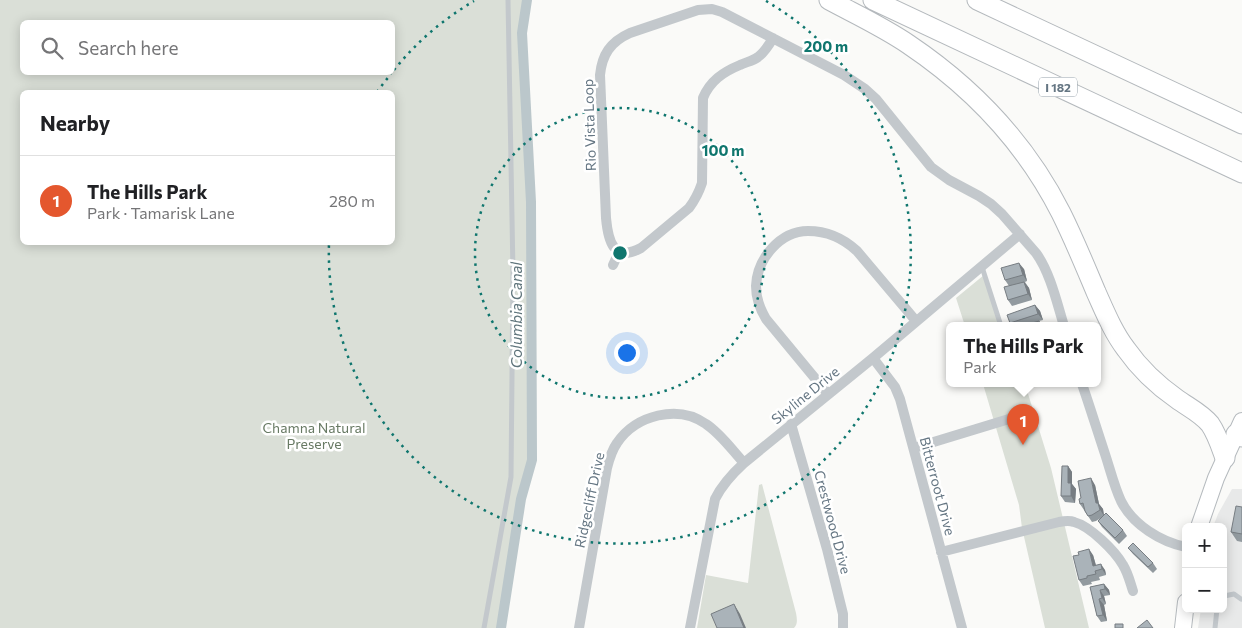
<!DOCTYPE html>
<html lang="en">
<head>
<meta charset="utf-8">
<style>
	body { margin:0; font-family:Commissioner,sans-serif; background:#f6f6f6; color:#202124 }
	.controls { position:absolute; right:15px; bottom:15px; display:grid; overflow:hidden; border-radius:8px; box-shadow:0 2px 12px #0003 }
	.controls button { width:45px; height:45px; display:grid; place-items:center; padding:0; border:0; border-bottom:1px solid #e0e0e0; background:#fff; color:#202124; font:25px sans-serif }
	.you { position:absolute; left:626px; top:352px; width:18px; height:18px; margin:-12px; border:4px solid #fff; border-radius:50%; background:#1a73e8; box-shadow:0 0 0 8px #1a73e833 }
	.badge { display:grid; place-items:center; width:32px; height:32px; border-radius:50%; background:#e4572e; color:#fff; font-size:16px; font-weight:700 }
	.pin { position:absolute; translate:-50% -41px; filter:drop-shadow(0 1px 2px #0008) }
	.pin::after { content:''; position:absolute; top:26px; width:18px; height:15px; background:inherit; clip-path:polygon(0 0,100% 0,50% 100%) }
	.popup { position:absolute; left:946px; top:322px; width:155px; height:65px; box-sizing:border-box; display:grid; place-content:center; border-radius:8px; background:#fff; filter:drop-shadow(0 1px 4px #0005); font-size:16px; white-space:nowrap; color:#757577 }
	.popup b { font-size:19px; color:#202124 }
	.popup::after { content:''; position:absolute; left:50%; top:100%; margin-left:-10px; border:10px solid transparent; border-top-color:#fff }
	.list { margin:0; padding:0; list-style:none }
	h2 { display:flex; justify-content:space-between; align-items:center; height:65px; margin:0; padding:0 20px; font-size:21px }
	h2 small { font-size:16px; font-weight:400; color:#757577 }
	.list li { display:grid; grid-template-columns:32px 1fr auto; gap:15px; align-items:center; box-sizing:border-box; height:90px; padding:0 20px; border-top:1px solid #e0e0e0 }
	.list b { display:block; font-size:19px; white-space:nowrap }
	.list p { margin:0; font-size:16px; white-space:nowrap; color:#757577 }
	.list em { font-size:16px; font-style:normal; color:#757577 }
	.icon { flex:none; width:28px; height:28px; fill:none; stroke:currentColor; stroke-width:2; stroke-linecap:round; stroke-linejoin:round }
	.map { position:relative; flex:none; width:1242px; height:628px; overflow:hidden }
	.search { position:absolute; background:#fff; box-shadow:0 2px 12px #0003; left:20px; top:20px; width:375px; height:55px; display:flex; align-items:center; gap:12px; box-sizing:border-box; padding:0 18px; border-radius:8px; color:#757577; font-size:19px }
	.panel { position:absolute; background:#fff; box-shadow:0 2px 12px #0003; left:20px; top:90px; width:375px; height:155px; border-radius:8px }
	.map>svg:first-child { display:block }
</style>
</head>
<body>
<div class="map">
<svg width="1242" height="628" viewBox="0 0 1242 628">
	<rect width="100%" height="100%" fill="#fafaf8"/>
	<path fill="#e8e9e9" d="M1232 489H1242V628H1198L1201 609H1223V527H1213L1218 514Z"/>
	<path fill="#dadfd7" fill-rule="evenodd" d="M0 0H527L522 33 531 202 532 460 520 499 501 628H0ZM22 22H392V72H22ZM22 92H392V242H22Z
		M984 275 1001 326H965L956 298Z
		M983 384H1025L1051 468 1089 628H1045L1022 528 1019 505Z
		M762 484 796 613C797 619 798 624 794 628H697L706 575 748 583 759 485Z"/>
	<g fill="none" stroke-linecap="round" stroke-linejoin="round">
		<path stroke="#bbc7cb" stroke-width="10" d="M501 628 521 499 532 460 531 202 522 33 527 0"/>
		<defs>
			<path id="primary" d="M1199 527 1216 478 1242 421
				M1183 628 1186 602"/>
			<path id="motorway" d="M829 0C855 14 883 27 908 44 972 87 1026 144 1061 213 1074 239 1085 266 1096 292 1105 312 1113 332 1126 349 1140 369 1157 385 1177 399 1188 407 1201 413 1210 424 1217 434 1221 447 1225 458
				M873 0 1242 173
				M977 0 1242 124
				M1236 434 1242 437"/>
		</defs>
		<use href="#primary" stroke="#b5babe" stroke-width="18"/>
		<use href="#motorway" stroke="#b4b9bd" stroke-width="21"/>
		<path stroke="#c3c8cc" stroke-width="5" d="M982 267 1001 326
			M1223 597 1224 596 1234 594 1241 599
			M484 628 511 477 513 273 508 0
			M1215 628 1217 609"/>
		<path stroke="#c3c8cc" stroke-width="10" d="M773 38C769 45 765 52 758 57 753 61 746 62 740 65 723 72 710 81 703 98L702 183C699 192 695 200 689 208L641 248C613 263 608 240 606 218L600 75C602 55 610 42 630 33L698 10 712 9 722 12 844 75 865 89 876 99 931 167 949 180 979 196 991 204 1002 214 1036 253C1050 272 1057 303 1064 326
			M613 265 619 252
			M873 358 895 387 900 399 962 628
			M1082 384C1090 407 1097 430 1105 454 1110 469 1114 486 1121 501 1133 525 1161 542 1186 547
			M828 394 766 319C760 309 756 297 756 286 757 259 780 231 808 231 827 231 843 238 857 251L916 321
			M791 424 827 549 843 614V628
			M914 448 1029 413
			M941 552 1059 522C1064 521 1069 520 1074 522 1090 526 1115 551 1123 565 1128 573 1130 582 1133 591
			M579 628 607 468C609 460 612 450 617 443 636 415 678 404 706 424 721 434 732 450 744 463
			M690 628 715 499C722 485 732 474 744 463L873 358 1020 234"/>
		<use href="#primary" stroke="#fff" stroke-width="16"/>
		<use href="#motorway" stroke="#fff" stroke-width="19"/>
	</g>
	<path fill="#929a9f" d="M1024 269 1027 281 1025 282 1029 288 1032 300 1012 306 1008 300 1009 286 1005 280Z
		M1035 305 1040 311 1043 320 1039 321 1043 326H1012L1010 323Z
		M1068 466 1072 472V484L1076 489 1075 503 1065 502 1061 496Z
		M1095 485 1099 504 1103 509 1104 515 1123 530 1127 536 1119 544 1102 527 1098 521 1101 518 1096 521 1092 522 1080 504 1081 498Z
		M1242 507V542L1237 541 1231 532Z
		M1128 548 1153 563 1157 569 1153 573 1133 554Z
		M1093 555 1096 565 1105 570 1106 575 1099 577 1100 580 1091 582 1092 584 1083 586 1079 580Z
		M1104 584 1109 590 1110 595 1104 596 1106 604 1104 605 1107 621 1101 622 1097 616 1090 587Z"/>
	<path fill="#777d82" d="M1019 263 1024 269 1027 281 1023 275Z
		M1024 282 1029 288 1032 300 1028 294Z
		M1035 305 1040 311 1043 320 1038 314Z
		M1068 466 1072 472V484L1076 489 1075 503 1071 496 1068 483Z
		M1091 478 1095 485 1099 504 1103 509 1104 516 1096 503Z
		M1089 549 1093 555 1097 570 1093 566Z
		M1101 564 1105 570 1106 575 1102 569Z
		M1104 584 1109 590 1110 595 1105 589Z
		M1100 590 1104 596 1106 604 1102 598Z
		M1099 599 1104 605 1107 621 1103 615Z
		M734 604 740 614 746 628H744Z"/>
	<path fill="#aab3b9" stroke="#777d82" d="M1019 263 1023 275 1005 280 1001 268Z
		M1024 282 1028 294 1008 300 1004 287Z
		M1035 305 1038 314 1010 323 1007 315Z
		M1039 321 1041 326H1022Z
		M1062 466H1068V483H1071V496H1061Z
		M1091 478 1096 503H1098L1100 510 1092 515 1088 516 1085 511 1083 503 1080 504 1079 499 1081 498 1078 481Z
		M1236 506 1242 507V534L1231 532Z
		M1106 513 1123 530 1115 538 1098 521Z
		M1133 543 1153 563 1148 567 1128 548Z
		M1089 549 1093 566 1101 564 1102 569 1095 571 1096 574 1087 576V578L1079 580 1073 556 1079 555 1078 552Z
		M1104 584 1105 589 1100 590 1102 598 1099 599 1103 615 1097 616 1090 587Z
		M734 604 744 628H717L711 614Z
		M1147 620 1153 628H1137Z
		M1115 624H1123V628H1115Z"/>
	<g fill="none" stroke="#0f766e" stroke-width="2.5" stroke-dasharray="2.5 5">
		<circle cx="620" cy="253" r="145"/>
		<path d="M377 92A291 291 0 0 1 391 74M394 70A291 291 0 0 1 474 1M766 1A291 291 0 1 1 329 243"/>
	</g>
	<g text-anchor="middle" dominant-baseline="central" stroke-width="5" stroke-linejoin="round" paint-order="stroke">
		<rect fill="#fff" stroke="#939fa8" stroke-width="1" x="1039" y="77.5" width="38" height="19" rx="4"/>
		<g font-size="12" font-weight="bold" fill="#657683">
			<text x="1058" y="87">I 182</text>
		</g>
		<g font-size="14" fill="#657683" stroke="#fff">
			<text transform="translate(589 125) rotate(-92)">Rio Vista Loop</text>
			<text transform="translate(805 395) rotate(-39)">Skyline Drive</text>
			<text transform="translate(938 486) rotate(75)">Bitterroot Drive</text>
			<text transform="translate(589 500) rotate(-78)">Ridgecliff Drive</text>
			<text transform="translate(833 522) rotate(75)">Crestwood Drive</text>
		</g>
		<g font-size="14" fill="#687a64" stroke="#fff">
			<text x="314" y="427">Chamna Natural<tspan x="314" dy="16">Preserve</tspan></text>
		</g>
		<g font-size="15" font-style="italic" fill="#60757c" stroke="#fff">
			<text transform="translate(516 315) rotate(-90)">Columbia Canal</text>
		</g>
	</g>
	<circle cx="620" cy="253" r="8" fill="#0f766e" stroke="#fff" stroke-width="2.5"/>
	<g font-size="15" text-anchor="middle" font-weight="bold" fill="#0f766e" stroke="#fff" stroke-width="5" stroke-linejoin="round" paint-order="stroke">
		<text x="826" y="52">200 m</text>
		<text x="723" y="156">100 m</text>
	</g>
</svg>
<div class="controls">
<button>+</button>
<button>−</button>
</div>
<div class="you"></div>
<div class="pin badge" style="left:1023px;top:445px">1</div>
<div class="popup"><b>The Hills Park</b>Park</div>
<div class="search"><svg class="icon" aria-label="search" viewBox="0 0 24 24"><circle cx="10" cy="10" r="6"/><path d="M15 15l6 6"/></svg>Search here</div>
<section class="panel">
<h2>Nearby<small></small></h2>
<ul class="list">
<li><span class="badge">1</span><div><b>The Hills Park</b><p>Park · Tamarisk Lane</p></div><em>280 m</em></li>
</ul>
</section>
</div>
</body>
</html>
